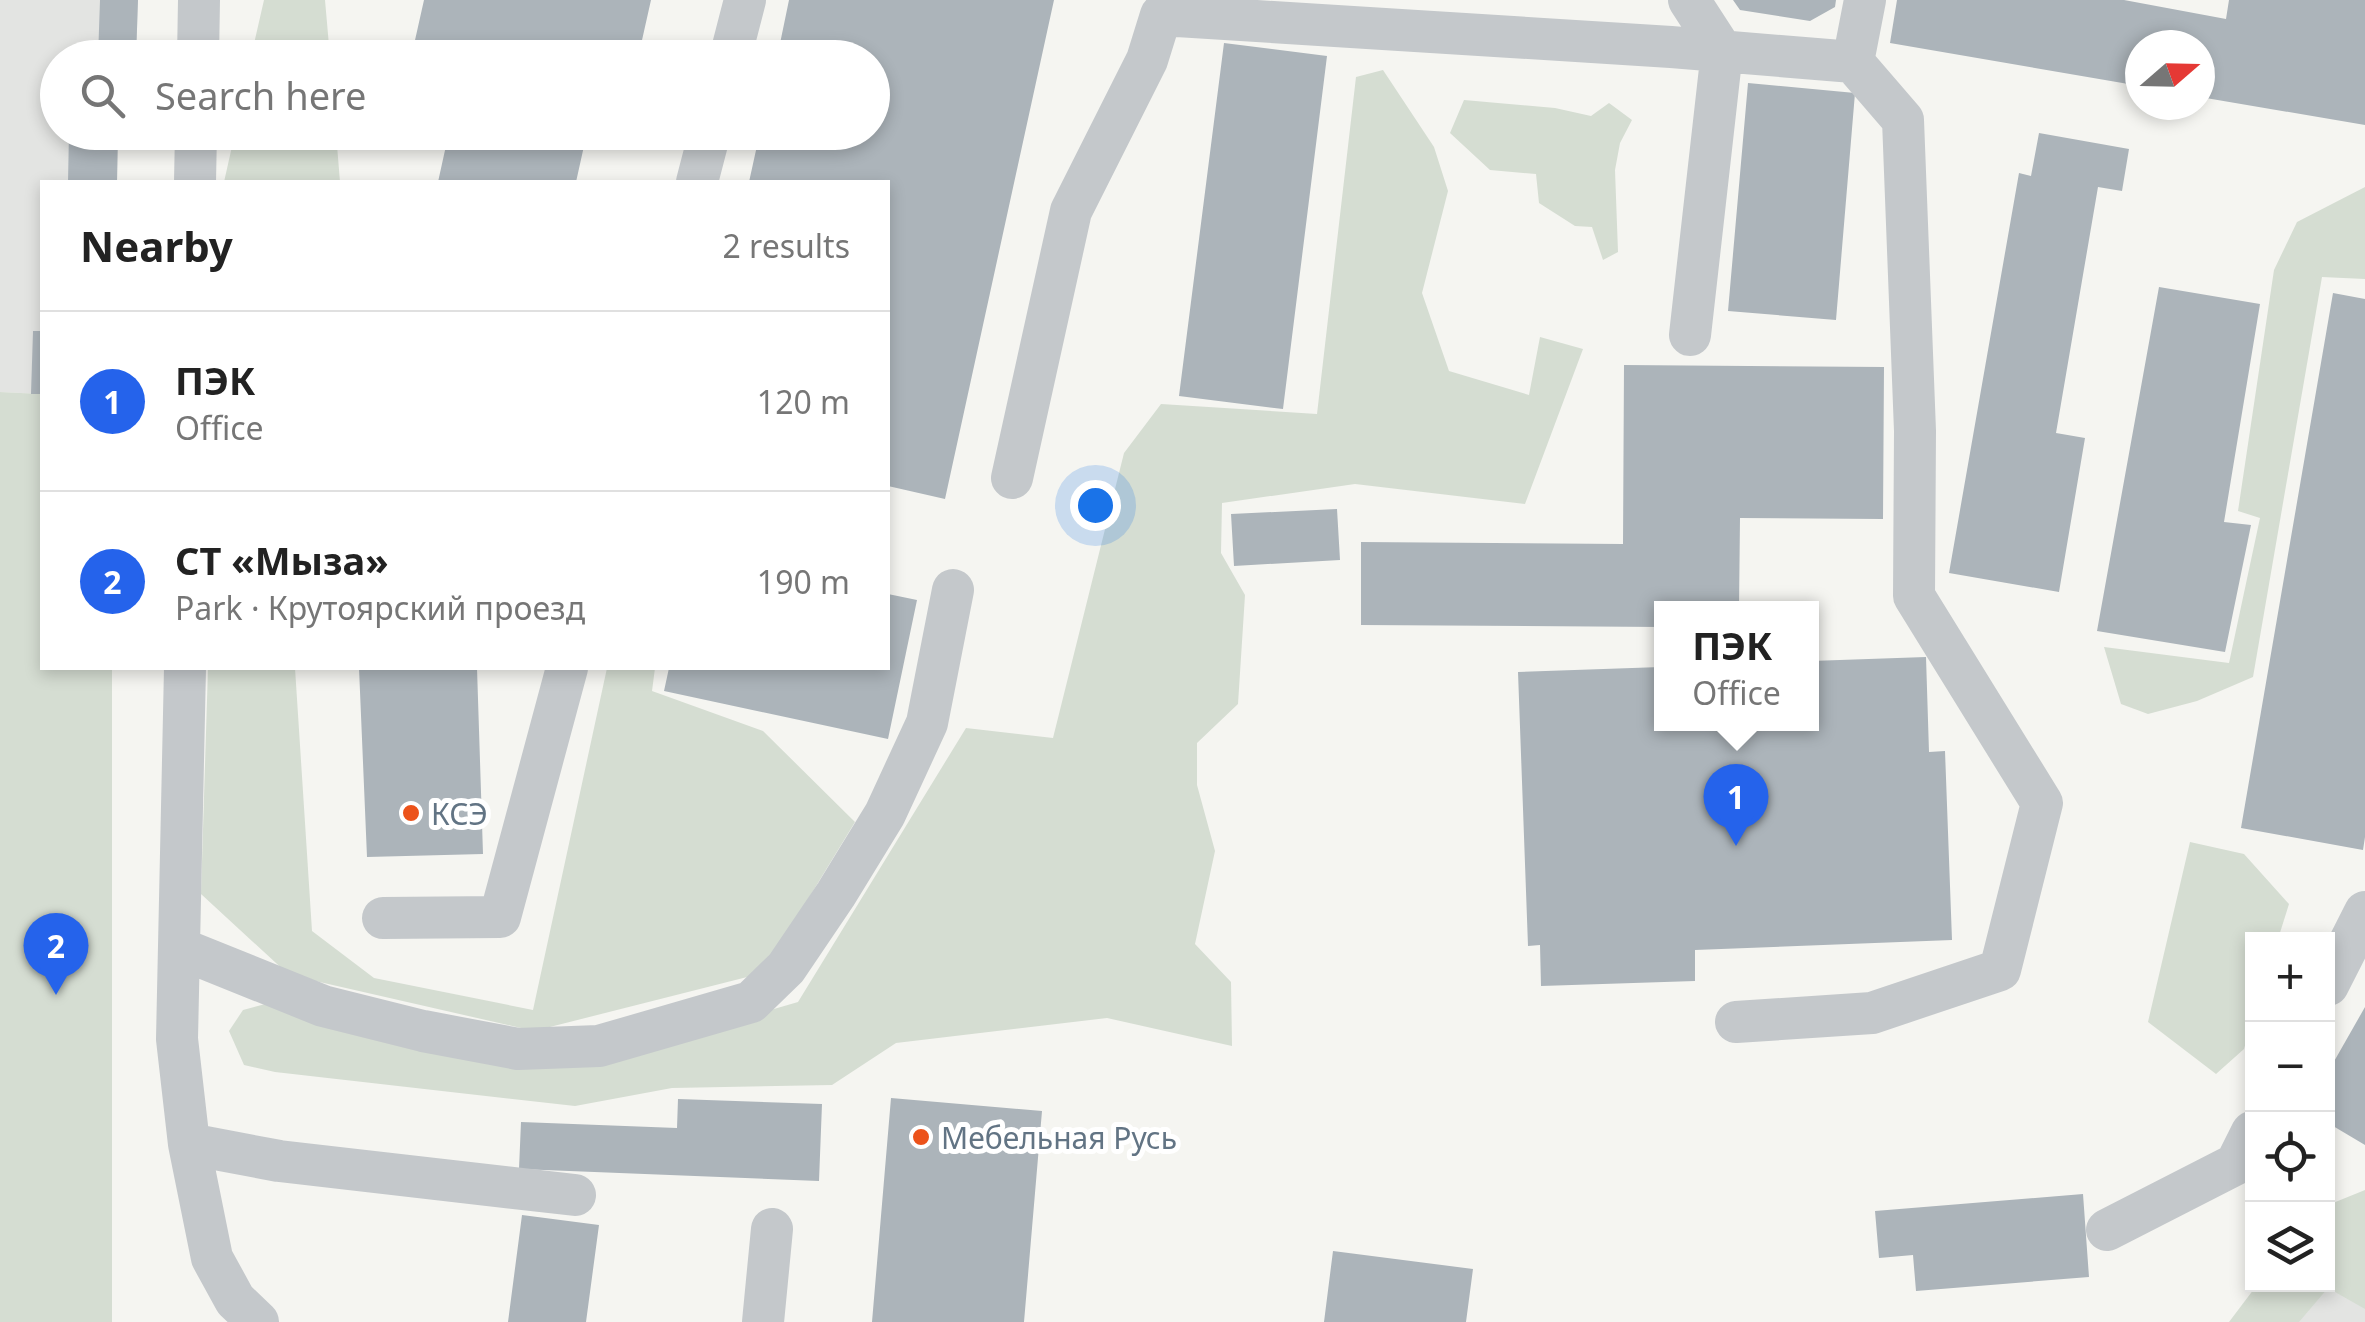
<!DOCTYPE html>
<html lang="en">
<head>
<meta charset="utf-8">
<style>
	body { margin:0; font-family:"Noto Sans",sans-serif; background:#f6f6f6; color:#222 }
	.controls { position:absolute; right:30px; bottom:30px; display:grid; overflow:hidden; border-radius:0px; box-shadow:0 5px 15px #0003 }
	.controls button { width:90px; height:90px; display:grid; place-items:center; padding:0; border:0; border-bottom:2px solid #e0e0e0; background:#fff; color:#222; font:50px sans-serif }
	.compass { position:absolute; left:2125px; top:30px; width:90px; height:90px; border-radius:50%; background:#fff; box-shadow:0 5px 15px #0003; rotate:70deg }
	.you { position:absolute; left:1095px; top:505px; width:35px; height:35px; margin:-25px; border:8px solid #fff; border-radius:50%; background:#1a73e8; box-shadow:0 0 0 15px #1a73e833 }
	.badge { display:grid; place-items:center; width:65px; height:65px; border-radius:50%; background:#2563eb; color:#fff; font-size:32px; font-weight:700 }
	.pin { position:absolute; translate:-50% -82px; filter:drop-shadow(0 2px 5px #0008) }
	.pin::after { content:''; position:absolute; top:52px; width:35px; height:30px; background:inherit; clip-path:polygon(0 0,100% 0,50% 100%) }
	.popup { position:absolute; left:1654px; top:601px; width:165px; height:130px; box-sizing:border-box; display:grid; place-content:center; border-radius:0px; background:#fff; filter:drop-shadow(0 2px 8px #0005); font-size:32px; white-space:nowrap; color:#767676 }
	.popup b { font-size:38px; color:#222 }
	.popup::after { content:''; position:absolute; left:50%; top:100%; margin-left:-20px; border:20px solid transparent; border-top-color:#fff }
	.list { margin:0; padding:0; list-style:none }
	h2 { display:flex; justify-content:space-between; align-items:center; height:130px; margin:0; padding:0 40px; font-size:42px }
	h2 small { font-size:32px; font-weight:400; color:#767676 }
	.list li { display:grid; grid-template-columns:65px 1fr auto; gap:30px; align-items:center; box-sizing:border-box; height:180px; padding:0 40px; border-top:2px solid #e0e0e0 }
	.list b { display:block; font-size:38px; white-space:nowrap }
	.list p { margin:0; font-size:32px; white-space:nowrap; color:#767676 }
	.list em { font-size:32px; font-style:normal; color:#767676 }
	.icon { flex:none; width:55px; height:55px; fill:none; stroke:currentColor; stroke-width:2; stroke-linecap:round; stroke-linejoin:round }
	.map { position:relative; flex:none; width:2365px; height:1322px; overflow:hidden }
	.search { position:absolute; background:#fff; box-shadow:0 5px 15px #0003; left:40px; top:40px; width:850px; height:110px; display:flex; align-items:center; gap:25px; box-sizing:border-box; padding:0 35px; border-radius:55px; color:#767676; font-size:38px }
	.panel { position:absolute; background:#fff; box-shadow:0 5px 15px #0003; left:40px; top:180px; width:850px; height:490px; border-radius:0px }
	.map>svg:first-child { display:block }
</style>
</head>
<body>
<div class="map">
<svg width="2365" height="1322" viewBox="0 0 2365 1322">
	<rect width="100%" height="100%" fill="#f5f5f1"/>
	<path fill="#e3e4e2" d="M0 0H138L136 57 58 58V132L118 133 117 182H42V394L0 392Z
		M2365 1216V1322H2246L2328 1284Z"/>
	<path fill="#d5ddd2" d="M264 0H325L330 57H251Z
		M1383 70 1434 147 1448 191 1422 293 1449 371 1529 395 1540 337 1583 349 1525 504 1355 484 1222 503 1221 553 1245 595 1238 704 1197 743V785L1215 851 1195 944 1231 982 1232 1046 1107 1018 896 1043 832 1085 672 1088 575 1106 275 1072 244 1065 229 1031 243 1010 273 1002 589 1063 798 1002 966 728 1053 738 1124 453 1161 404 1317 414 1356 77Z
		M1464 100 1555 108 1591 116 1609 103 1632 120 1620 143 1615 170 1618 252 1603 260 1592 227 1575 226 1539 203 1536 174 1490 170 1450 133Z
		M235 133H336L340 182H224Z
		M2365 187V279L2322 277 2253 677 2197 701 2148 714 2121 704 2104 647 2229 663 2260 518 2238 511 2274 270 2297 222Z
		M0 392 42 394V668H112V1322H0Z
		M208 668H295L312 931 374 978 533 1010 607 668H655L652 691 763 731 855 822 763 973 534 1031 289 975 201 894Z
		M2190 842 2244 854 2289 904 2278 939H2252V1021L2244 1049 2216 1074 2148 1022Z
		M2365 1190V1309L2328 1288 2299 1322H2229L2257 1285 2328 1284V1205Z"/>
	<path fill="#acb4ba" d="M100 0H138L136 58H98Z
		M424 0H651L638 58H411Z
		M789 0H1054L945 499 888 486V182H749L760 132H872V58H777Z
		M1733 0H1836L1835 7 1810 21 1740 10Z
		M1897 0H2124L2226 19 2229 0H2365V125L2200 97V45H2140V86L1890 43Z
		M1224 43 1327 56 1283 409 1179 396Z
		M1748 83 1855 93 1836 320 1728 311Z
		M69 132H118L117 182H68Z
		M449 132H622L620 144 586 137 576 182H438Z
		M2039 133 2129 149 2122 191 2098 187 2056 433 2085 438 2059 592 1949 573 2019 173 2031 176Z
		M2159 287 2260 304 2224 522 2251 525 2225 652 2097 631Z
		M2333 293 2365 299V837L2363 850 2241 828Z
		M33 331H42V394H31Z
		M1624 365 1884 367 1883 519 1740 518 1739 608H1661V627L1361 625V542L1623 544Z
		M1337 509 1340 560 1234 566 1231 514Z
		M888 594 917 600 888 739 664 691 669 668H888Z
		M1926 657 1929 752 1945 751 1952 940 1695 950V981L1541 986 1540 945 1528 946 1518 672 1661 667V724H1811V661Z
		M359 668H477L483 854 367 857Z
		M2365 1007V1145L2328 1123V1072Z
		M891 1098 1042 1111 1024 1322H872Z
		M678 1099 822 1104 819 1181 519 1169 521 1122 677 1128Z
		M2083 1194 2089 1277 1916 1291 1913 1255 1879 1258 1875 1211Z
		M522 1215 599 1225 586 1322H508Z
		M1333 1251 1473 1269 1466 1322H1324Z"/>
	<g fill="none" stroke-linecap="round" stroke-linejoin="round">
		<path stroke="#c4c8cb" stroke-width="42" d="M1689 0 1722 51 1690 335
			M198 58 199 0
			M730 58 745 0
			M195 182 196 132
			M697 182 710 132
			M1012 478 1071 211 1147 60 1161 15 1671 47 1853 62 1865 0
			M185 668 177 1039 189 1144 279 1161 575 1195
			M383 918 500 917 567 668
			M179 948 323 1006 423 1031 518 1049 599 1046 751 1002 786 968 836 894 885 814 927 723 953 590
			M2328 985 2365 912
			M1736 1022 1872 1013 2000 970 2042 803 1914 596 1915 431 1903 120 1853 62
			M189 1144 212 1258 235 1300 258 1322
			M2107 1230 2236 1164 2252 1132
			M763 1322 772 1229"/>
	</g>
	<g fill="#ec521a" stroke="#fff" stroke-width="4">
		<circle cx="411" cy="813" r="10"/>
		<circle cx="921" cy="1137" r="10"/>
	</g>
	<g text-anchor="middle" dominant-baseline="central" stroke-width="10" stroke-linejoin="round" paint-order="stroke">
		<g font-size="30" fill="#627484" stroke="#fff" text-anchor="start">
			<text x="431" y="813">КСЭ</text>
			<text x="941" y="1137">Мебельная Русь</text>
		</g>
	</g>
</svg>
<div class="controls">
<button>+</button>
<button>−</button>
<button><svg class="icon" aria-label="locate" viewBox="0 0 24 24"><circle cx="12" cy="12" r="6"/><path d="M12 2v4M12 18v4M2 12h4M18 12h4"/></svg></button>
<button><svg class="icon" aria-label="layers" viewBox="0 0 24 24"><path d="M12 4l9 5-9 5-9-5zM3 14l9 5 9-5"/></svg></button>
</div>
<svg class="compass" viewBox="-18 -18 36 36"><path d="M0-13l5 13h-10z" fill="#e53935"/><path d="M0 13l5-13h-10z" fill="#767676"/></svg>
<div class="you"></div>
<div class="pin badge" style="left:1736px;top:846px">1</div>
<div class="popup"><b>ПЭК</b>Office</div>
<div class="pin badge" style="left:56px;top:995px">2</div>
<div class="search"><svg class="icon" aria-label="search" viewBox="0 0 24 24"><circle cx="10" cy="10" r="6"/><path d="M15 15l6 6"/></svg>Search here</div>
<section class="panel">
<h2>Nearby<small>2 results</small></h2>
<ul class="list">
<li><span class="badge">1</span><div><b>ПЭК</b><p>Office</p></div><em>120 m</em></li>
<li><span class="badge">2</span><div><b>СТ «Мыза»</b><p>Park · Крутоярский проезд</p></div><em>190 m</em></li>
</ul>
</section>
</div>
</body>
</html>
